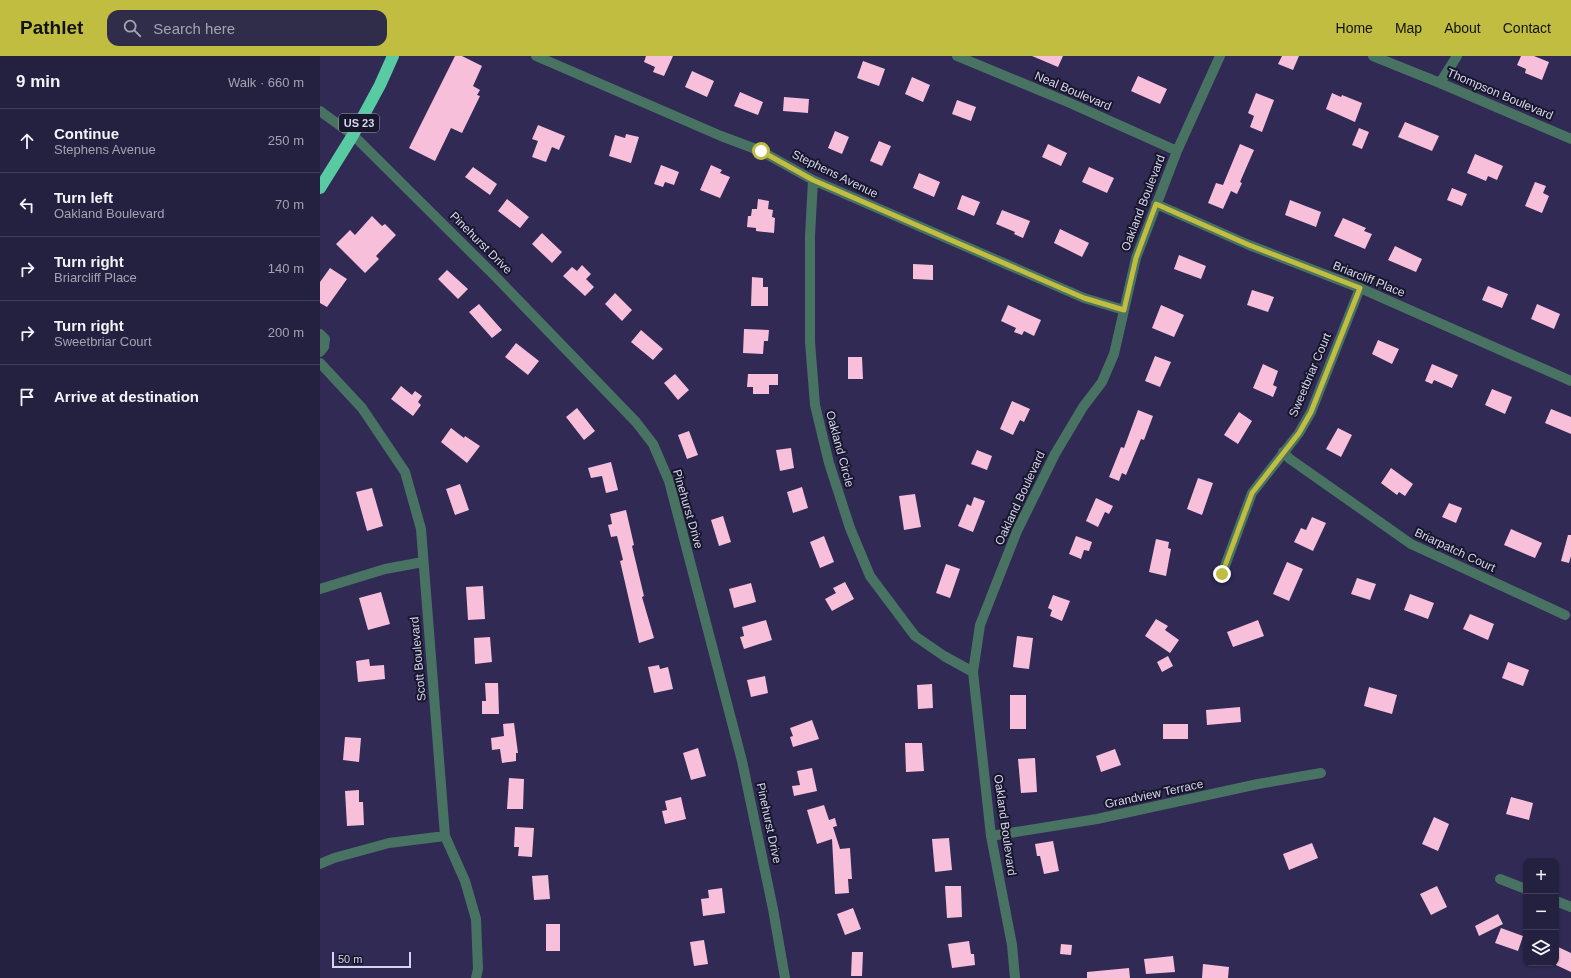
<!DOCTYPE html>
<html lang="en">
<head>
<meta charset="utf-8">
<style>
	body { margin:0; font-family:Arial,sans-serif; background:#302d4b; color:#f1f3f6 }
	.controls { position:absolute; right:12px; bottom:12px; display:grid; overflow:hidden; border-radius:8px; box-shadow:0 1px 3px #0004 }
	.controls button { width:36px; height:36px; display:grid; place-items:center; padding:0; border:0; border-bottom:1px solid #413e59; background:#242040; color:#f1f3f6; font:20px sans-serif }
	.scale { position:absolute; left:12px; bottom:10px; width:79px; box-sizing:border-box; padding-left:4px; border:2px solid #d6d5f0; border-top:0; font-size:11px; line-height:14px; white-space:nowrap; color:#d6d5f0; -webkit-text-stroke:3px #18162a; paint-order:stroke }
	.stop { position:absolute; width:12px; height:12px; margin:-9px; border:3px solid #c1bd40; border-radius:50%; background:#fff }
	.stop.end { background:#c1bd40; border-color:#fff; box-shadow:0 1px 4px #0008 }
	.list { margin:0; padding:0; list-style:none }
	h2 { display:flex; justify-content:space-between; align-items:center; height:52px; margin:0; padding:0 16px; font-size:17px }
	h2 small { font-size:13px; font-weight:400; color:#a3a3b1 }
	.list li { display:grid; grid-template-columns:26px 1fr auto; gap:12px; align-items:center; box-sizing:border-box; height:64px; padding:0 16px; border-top:1px solid #413e59 }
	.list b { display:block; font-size:15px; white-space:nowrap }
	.list p { margin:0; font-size:13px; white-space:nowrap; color:#a3a3b1 }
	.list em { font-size:13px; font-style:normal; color:#a3a3b1 }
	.icon { flex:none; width:22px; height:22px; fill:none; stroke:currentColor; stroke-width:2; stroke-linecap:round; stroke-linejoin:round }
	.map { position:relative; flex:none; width:1251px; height:922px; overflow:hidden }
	header { display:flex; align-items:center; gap:24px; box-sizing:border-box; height:56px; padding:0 20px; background:#c1bd40; color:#111 }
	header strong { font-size:19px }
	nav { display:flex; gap:22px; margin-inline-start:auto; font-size:14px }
	.search { width:280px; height:36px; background:#302d4b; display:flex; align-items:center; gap:10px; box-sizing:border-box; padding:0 14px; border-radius:12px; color:#a3a3b1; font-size:15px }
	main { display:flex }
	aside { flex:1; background:#242040 }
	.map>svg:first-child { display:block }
</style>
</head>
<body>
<header>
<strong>Pathlet</strong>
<div class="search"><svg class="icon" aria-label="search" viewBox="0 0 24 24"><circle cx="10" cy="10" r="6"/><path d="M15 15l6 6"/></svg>Search here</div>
<nav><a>Home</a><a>Map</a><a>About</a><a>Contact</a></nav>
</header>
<main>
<aside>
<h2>9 min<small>Walk · 660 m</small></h2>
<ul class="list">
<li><svg class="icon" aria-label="ahead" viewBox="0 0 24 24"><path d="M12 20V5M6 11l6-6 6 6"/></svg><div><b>Continue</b><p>Stephens Avenue</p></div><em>250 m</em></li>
<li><svg class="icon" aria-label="left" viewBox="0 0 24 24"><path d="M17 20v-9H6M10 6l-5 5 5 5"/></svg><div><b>Turn left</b><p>Oakland Boulevard</p></div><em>70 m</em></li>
<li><svg class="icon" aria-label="right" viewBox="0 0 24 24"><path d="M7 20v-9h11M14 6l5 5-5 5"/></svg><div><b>Turn right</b><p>Briarcliff Place</p></div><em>140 m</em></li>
<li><svg class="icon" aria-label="right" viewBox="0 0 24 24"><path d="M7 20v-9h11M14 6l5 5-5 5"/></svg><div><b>Turn right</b><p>Sweetbriar Court</p></div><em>200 m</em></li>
<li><svg class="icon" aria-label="arrive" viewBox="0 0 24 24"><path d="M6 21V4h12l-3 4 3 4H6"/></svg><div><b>Arrive at destination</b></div></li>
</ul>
</aside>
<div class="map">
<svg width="1251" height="922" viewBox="0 0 1251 922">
	<rect width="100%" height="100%" fill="#302a55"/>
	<path fill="#f8bfdb" d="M135 0H142L162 10 153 30 160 34 157 39 160 40 142 77 131 72 115 105 89 92Z
		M326 0H353L344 20 333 16 335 11 324 6Z
		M712 0H743L738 11Z
		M962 0H979L973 14 958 8Z
		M1201 0H1214L1229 6 1222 24 1205 17 1206 13 1197 9Z
		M543 5 565 13 559 30 537 22Z
		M372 15 394 25 387 41 365 31Z
		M818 20 847 33 840 48 811 35Z
		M592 21 610 29 603 46 585 38Z
		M420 36 443 46 438 59 414 50Z
		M936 37 954 44 942 76 930 71 934 60 928 57Z
		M1012 37 1021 41 1022 39 1042 47 1035 66 1006 53Z
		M464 41 489 43 488 57 463 55Z
		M637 44 656 51 651 65 632 58Z
		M1085 66 1119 80 1112 95 1078 81Z
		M218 69 245 80 239 94 232 91 226 106 212 101 218 85 212 83Z
		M1039 72 1049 76 1042 93 1032 89Z
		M515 75 529 81 522 98 508 92Z
		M306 78 319 81 311 107 289 100 295 79 305 82Z
		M559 85 571 90 562 110 550 105Z
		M728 88 747 97 741 110 722 101Z
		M920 88 934 94 920 126 922 127 917 138 911 135 903 153 888 147 896 127 903 129Z
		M1155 98 1183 110 1177 124 1168 120 1166 125 1147 117Z
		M341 109 359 116 354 129 345 126 343 131 334 128Z
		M391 109 402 114 400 117 410 121 400 142 380 134Z
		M153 111 177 128 170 139 145 121Z
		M769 111 794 122 787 137 762 126Z
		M599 117 620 126 614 141 593 132Z
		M1215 126 1226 130 1223 137 1229 140 1222 157 1205 150Z
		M1132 132 1147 138 1142 150 1127 144Z
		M642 139 660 146 654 160 637 153Z
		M187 143 209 161 200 172 178 155Z
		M438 143 449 145 448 153 453 154 452 161 455 162 454 177 436 175V172L427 171 428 160H431L432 153H437Z
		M970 144 1001 156 996 171 965 159Z
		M682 154 710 165 703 182 694 178 695 176 676 168Z
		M52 160 62 170 65 168 76 179 56 200 59 203 45 217 16 188 30 174 35 179Z
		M1023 162 1046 172 1044 175 1052 178 1045 193 1014 180Z
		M740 173 769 187 762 201 734 187Z
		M222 177 242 196 232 207 212 188Z
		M1075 190 1102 203 1096 216 1068 204Z
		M859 199 886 210 881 223 854 213Z
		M593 208 613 209V224L593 223Z
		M262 209 271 218 266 223 274 231 265 240 243 220 252 211 257 215Z
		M10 212 27 223 7 251 0 247V226Z
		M127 214 148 233 138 243 118 223Z
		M432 221 443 222V231H448V250H431Z
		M1168 230 1188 238 1182 252 1162 244Z
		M932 234 954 241 948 256 927 249Z
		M295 237 312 254 302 265 285 248Z
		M159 248 182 274 172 282 149 256Z
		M1217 248 1240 258 1234 273 1211 263Z
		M688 249 721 264 714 280 704 275 702 279 694 276 696 272 681 265Z
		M841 249 864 259 854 281 832 272Z
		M424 273 449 274 448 285H444L443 298 423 297Z
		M321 274 343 293 333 304 311 286Z
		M1058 284 1079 293 1072 308 1052 298Z
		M196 287 219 305 208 319 185 301Z
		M835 300 851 306 840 331 825 325Z
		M528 301H542L543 323H528Z
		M943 308 958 315 953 329 957 331 953 341 933 332Z
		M1112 308 1138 319 1132 332 1114 324 1112 328 1105 325Z
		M355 318 369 334 358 344 344 327Z
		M428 318H458V329H449V338H433V331H427Z
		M81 330 92 339 95 335 102 340 98 346 101 349 93 360 71 343Z
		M1172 333 1192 341 1185 358 1165 349Z
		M692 345 710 353 704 366 700 364 693 379 680 373Z
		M257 352 275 375 264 384 246 361Z
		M1231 353 1251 361V378L1225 367Z
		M818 354 833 360 824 384 821 383 806 419 802 417 799 425 789 421 801 391 804 392Z
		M919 356 932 365 918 388 904 379Z
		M131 372 144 382 145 380 160 390 147 407 121 386Z
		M1018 372 1032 379 1021 401 1006 393Z
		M369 375 378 399 367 403 358 379Z
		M471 392 474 412 460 415 456 394Z
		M657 394 672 400 667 414 651 408Z
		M291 406 298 434 286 437 282 420 271 422 268 412Z
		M1071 412 1093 428 1085 440 1079 436 1077 439 1061 427Z
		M878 422 893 427 882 459 867 453Z
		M140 428 149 454 135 459 126 433Z
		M482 431 488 452 473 457 467 436Z
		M52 432 63 470 47 475 36 436Z
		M595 438 601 471 584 474 579 440Z
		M654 441 665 445 653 476 638 470 647 448 651 450Z
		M776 442 793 450 789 458 785 456 778 471 766 465Z
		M1129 447 1142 452 1136 467 1122 461Z
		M306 454 314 489 312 490 324 540 322 541 334 582 319 587 300 505 303 504 297 480 291 481 288 469 292 468 290 458Z
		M403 460 411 486 399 490 391 464Z
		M992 461 1006 467 993 495 974 486 981 472 986 474Z
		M1191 473 1222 487 1215 502 1184 489Z
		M1248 479H1251V500L1249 507 1241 505Z
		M504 480 514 506 500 512 490 486Z
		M756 480 772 486 769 495 764 494 761 503 749 498Z
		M836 483 849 486 848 492 851 493 846 520 829 516Z
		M967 506 983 513 969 545 953 538Z
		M626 508 640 513 630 542 616 537Z
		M1037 522 1056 528 1050 544 1031 538Z
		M525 526 534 543 512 555 505 543 516 537 513 532Z
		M431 527 436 546 414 552 409 533Z
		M163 530 165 563 148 564 146 531Z
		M61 536 70 568 48 574 39 542Z
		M1090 538 1114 547 1108 563 1084 554Z
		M733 539 750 545 742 565 730 560 732 554 728 552Z
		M1150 558 1174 568 1168 584 1143 573Z
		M836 563 848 570 845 574 859 584 850 597 825 580Z
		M446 564 452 584 424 593 420 581 424 580 422 571Z
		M938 564 944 580 913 591 907 576Z
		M697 580 713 582 709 613 693 611Z
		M170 581 172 606 155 608 154 582Z
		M848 600 853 610 842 616 837 606Z
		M49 603 50 610 64 609 65 623 38 626 36 605Z
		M1188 606 1209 614 1203 630 1182 622Z
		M339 609 340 613 348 611 353 633 334 637 328 611Z
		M445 620 448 637 431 641 427 624Z
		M165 627H178L179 658H162V645H166Z
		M612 628 613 652 598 653 597 629Z
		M1049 631 1077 639 1072 658 1044 650Z
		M690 639H706V673H690Z
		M920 651 921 666 887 669 886 654Z
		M492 664 499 683 473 691 470 681 473 680 470 672Z
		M194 667 198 697H196V705L182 707 180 693 172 694 171 682 184 680 183 668Z
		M843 668H868V683H843Z
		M25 681 41 682 39 706 23 704Z
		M585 687H602L604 715 586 716Z
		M378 692 386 720 371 724 363 697Z
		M795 693 801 709 781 716 776 700Z
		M715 702 717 736 701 737 698 703Z
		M492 712 497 735 474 740 472 730 480 729 477 715Z
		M189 722 204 723 203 753H187Z
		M39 734V746H43L44 769 27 770 25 735Z
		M361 741 366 763 345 768 342 755 347 754 345 745Z
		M1191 741 1213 747 1209 764 1186 758Z
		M504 749 509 764 515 762 517 770 513 771 520 793 530 792 532 823H528L529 837 515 838 512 783 497 788 487 754Z
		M1114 761 1129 768 1118 795 1102 788Z
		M195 771 214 772 212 801 198 800 199 791H194Z
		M629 782 632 814 615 816 612 783Z
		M733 785 739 815 724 818 720 800H717L715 788Z
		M992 787 998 802 969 814 963 798Z
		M228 819 230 843 214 844 212 820Z
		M625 830H641L642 861 627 862Z
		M1117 830 1127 851 1111 859 1100 838Z
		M402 832 405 857 383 860 381 843 389 842 388 834Z
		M533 852 541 873 525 879 517 858Z
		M1178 858 1183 868 1159 880 1155 870Z
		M226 868H240V895H226Z
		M1181 872 1203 880 1198 895 1175 887Z
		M384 884 388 908 374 910 370 886Z
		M649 885 651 898H654L655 909 632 912 628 888Z
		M741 888 752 889 751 899 740 898Z
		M1236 890 1251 897V916L1236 909Z
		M532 896H543L542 920H531Z
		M853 900 855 916 826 918 824 903Z
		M883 908 909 911 908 922H882Z
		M809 912 810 922H767V916Z"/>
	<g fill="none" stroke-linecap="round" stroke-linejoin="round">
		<path stroke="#487262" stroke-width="10" d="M216 0 401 80 441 95 493 124 764 242 804 254
			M637 0 750 47 857 95
			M1053 0 1120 27 1251 83
			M1120 27 1137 0
			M0 55 33 79 174 219 316 366 333 388 349 425 422 705 453 853 465 922
			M493 124 490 180V286L495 349 509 407 530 472 550 520 595 580 624 600 653 616
			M836 148 929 189 1040 232 1251 325
			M0 278 5 283 4 291 0 296
			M0 307 42 352 85 416 101 473 125 780 145 825 156 863 158 913 156 922
			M963 396 970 403 1091 488 1245 559
			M902 518 932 437 979 377 991 356 1040 232
			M0 533 65 513 103 506
			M671 780 777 763 938 728 1001 717
			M0 808 14 802 69 787 125 780
			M1180 823 1206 833
			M1236 845 1251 851
			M695 922 692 889 671 780 653 616 660 569 697 475 735 398 763 351 782 326 794 298 816 202 857 95 900 0"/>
		<path stroke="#58cba3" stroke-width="12" d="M0 132 33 79 60 29 73 0"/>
	</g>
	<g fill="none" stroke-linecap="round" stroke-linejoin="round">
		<path stroke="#c1bd40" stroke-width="5" d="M441 95 493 124 764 242 804 254 816 202 836 148 929 189 1040 232 991 356 979 377 932 437 902 518"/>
	</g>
	<g text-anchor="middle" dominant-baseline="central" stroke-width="4" stroke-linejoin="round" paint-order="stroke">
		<rect fill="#18162a" stroke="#9d9cb5" stroke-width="1" x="19" y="58" width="40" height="18" rx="3"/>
		<g font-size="11" font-weight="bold" fill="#d6d5f0">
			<text x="39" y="67">US 23</text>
		</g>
		<g font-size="12" fill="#d6d5f0" stroke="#18162a">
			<text transform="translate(753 35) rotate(23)">Neal Boulevard</text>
			<text transform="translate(1180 38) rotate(23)">Thompson Boulevard</text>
			<text transform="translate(515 118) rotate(26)">Stephens Avenue</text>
			<text transform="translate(823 147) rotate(-69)">Oakland Boulevard</text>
			<text transform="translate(161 187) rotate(45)">Pinehurst Drive</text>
			<text transform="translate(1049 223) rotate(22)">Briarcliff Place</text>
			<text transform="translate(990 319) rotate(-67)">Sweetbriar Court</text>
			<text transform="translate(520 393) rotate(75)">Oakland Circle</text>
			<text transform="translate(700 442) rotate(-65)">Oakland Boulevard</text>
			<text transform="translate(368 453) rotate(74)">Pinehurst Drive</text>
			<text transform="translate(1135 494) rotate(25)">Briarpatch Court</text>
			<text transform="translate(98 603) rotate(-95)">Scott Boulevard</text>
			<text transform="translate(834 738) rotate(-12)">Grandview Terrace</text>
			<text transform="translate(449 767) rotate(78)">Pinehurst Drive</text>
			<text transform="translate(685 769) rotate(82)">Oakland Boulevard</text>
		</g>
	</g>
</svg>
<div class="controls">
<button>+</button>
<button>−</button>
<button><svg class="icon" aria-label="layers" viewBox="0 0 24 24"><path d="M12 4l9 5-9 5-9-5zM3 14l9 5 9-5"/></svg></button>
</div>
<div class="scale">50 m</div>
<div class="stop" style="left:441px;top:95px"></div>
<div class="stop end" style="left:902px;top:518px"></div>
</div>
</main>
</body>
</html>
